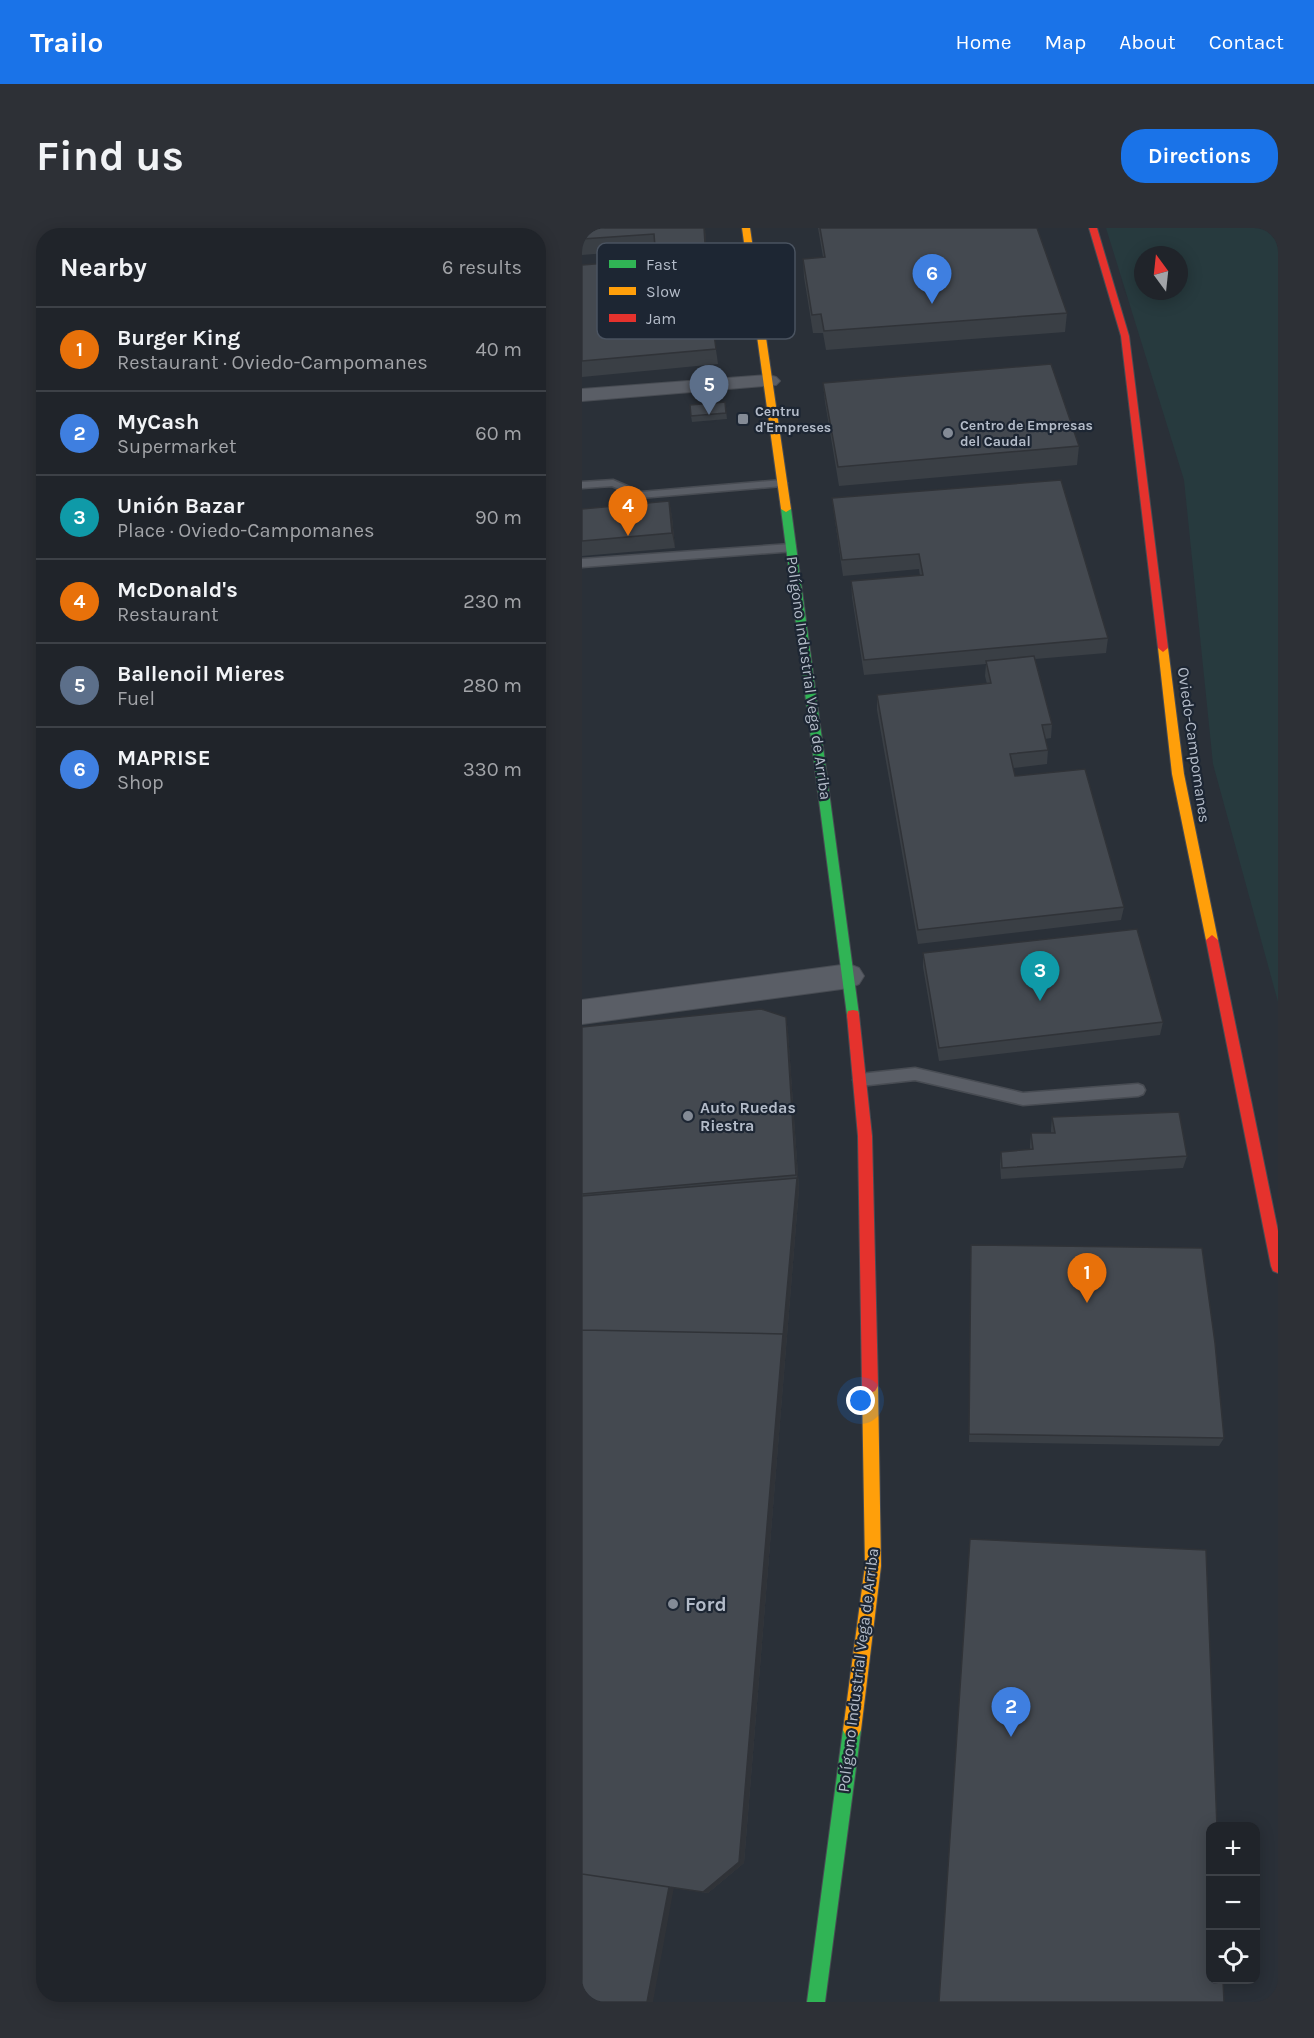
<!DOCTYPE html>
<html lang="en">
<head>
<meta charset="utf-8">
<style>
	body { margin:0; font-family:Karla,sans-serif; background:#2d3036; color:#f1f3f6 }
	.controls { position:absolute; right:18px; bottom:18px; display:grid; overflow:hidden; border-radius:12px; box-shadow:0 3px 15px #0003 }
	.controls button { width:54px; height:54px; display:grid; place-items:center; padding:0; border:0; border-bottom:2px solid #3d4147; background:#20242a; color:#f1f3f6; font:30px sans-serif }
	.compass { position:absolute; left:552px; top:18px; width:54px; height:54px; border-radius:50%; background:#20242a; box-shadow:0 3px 15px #0003; rotate:345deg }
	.you { position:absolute; left:279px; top:1173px; width:21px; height:21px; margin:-15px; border:4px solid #fff; border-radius:50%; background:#1a73e8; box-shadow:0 0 0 9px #1a73e833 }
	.badge { display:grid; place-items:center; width:39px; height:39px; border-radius:50%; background:#1a73e8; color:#fff; font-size:20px; font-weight:700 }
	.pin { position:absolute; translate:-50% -50px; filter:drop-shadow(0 2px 3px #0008) }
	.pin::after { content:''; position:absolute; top:32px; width:21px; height:18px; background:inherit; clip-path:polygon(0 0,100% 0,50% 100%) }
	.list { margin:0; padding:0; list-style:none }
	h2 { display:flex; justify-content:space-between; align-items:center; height:78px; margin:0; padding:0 24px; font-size:26px }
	h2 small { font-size:20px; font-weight:400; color:#a2a4a8 }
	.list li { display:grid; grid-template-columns:39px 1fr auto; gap:18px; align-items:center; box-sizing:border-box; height:84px; padding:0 24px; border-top:2px solid #3d4147 }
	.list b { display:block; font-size:22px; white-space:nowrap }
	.list p { margin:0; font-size:20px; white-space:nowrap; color:#a2a4a8 }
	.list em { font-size:20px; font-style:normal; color:#a2a4a8 }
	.icon { flex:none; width:33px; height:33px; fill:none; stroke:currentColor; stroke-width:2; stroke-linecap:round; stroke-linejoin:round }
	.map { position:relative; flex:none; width:696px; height:1774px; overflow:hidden; border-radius:24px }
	header { display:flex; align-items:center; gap:36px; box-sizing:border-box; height:84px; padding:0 30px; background:#1a73e8; color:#fff }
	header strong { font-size:28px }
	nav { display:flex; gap:33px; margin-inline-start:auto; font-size:21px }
	.intro { display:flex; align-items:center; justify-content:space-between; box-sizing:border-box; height:144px; padding:0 36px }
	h1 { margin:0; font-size:42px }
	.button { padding:15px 27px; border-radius:24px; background:#1a73e8; color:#fff; font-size:21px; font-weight:700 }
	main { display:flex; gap:36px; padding:0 36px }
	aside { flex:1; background:#20242a; border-radius:24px; box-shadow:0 3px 15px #0003 }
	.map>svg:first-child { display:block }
</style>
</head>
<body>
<header>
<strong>Trailo</strong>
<nav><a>Home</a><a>Map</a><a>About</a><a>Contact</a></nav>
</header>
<div class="intro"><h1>Find us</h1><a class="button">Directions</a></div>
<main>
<aside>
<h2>Nearby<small>6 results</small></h2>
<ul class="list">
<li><span class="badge" style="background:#e8710a">1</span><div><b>Burger King</b><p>Restaurant · Oviedo-Campomanes</p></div><em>40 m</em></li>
<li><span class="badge" style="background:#3f7fe0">2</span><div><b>MyCash</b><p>Supermarket</p></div><em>60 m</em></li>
<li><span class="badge" style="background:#0f9aa8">3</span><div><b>Unión Bazar</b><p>Place · Oviedo-Campomanes</p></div><em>90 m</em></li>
<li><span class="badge" style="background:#e8710a">4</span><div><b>McDonald's</b><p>Restaurant</p></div><em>230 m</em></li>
<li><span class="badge" style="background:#5c6f8a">5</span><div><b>Ballenoil Mieres</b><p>Fuel</p></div><em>280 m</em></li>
<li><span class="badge" style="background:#3f7fe0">6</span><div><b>MAPRISE</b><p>Shop</p></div><em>330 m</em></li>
</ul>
</aside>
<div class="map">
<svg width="696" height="1774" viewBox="0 0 696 1774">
	<rect width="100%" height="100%" fill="#2a3038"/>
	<path fill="#273a3e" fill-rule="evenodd" d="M524 0H696V774L631 536 602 252ZM561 27H597V63H561Z"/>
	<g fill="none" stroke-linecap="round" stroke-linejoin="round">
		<defs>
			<path id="lane" d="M31 252 59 264 200 252 205 255 200 258 58 270 30 258 0 260V254Z
				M209 316 213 317V323L0 339V331Z
				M333 840 441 865 556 856 561 858 563 862 561 866 556 868 441 877 333 852 278 858 273 856 271 852 273 848 278 846Z"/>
			<path id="street" d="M187 147 194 149 198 153 194 157 0 173V161Z
				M267 736 277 740 282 748 277 756 267 760 0 796V772Z"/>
			<path id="fast" d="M204 278 209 281 277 787 276 791H266L265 787 199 281Z
				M270 1493 276 1496 279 1502 243 1774H225L261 1502 264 1496Z"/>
			<path id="slow" d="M160 0H168L209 281 204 284 199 281Z
				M581 416 586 420 602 546 636 712 630 717 624 712 590 546 576 420Z
				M288 1151 293 1153 296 1158 299 1338 279 1502 276 1508 270 1511 264 1508 261 1502 283 1338 280 1158 283 1153Z"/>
			<path id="jam" d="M507 0H515L547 108 586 420 581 424 576 420 539 108Z
				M630 707 636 712 696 1003V1045L691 1043 689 1038 624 712Z
				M271 782 276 783 277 787 290 908 296 1158 293 1163 288 1165 283 1163 280 1158 276 908 265 787 266 783Z"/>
		</defs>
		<use href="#lane" stroke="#484c53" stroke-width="3"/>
		<use href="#street" stroke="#484c53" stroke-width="2"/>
		<use href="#fast" stroke="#484c53" stroke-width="2"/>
		<use href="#slow" stroke="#484c53" stroke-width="2"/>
		<use href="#jam" stroke="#484c53" stroke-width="2"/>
		<use href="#lane" fill="#5a5e66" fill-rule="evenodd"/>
		<use href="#street" fill="#5a5e66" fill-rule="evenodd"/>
		<use href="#fast" fill="#30b455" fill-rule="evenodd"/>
		<use href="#slow" fill="#ff9f0a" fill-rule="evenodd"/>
		<use href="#jam" fill="#e5322d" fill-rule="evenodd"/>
	</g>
	<path fill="#3a3f45" d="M0 0H123L128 77 136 136 0 149V37L74 31 73 21 0 27Z
		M236 0H455L485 85 483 104 244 122 241 105H231L222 49 221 31 241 29Z
		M241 155 497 218 495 237 257 258 243 174Z
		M143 174 145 191 110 194 109 188Z
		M250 270 526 410 524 425 453 431 470 496 469 510 463 511 466 522 465 536 431 540 433 548 542 679 539 692 336 716 295 482V467L405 456 403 448 404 436 282 447 270 369 269 353 338 348 337 341 261 348 252 286Z
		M87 273 90 289 93 320 0 328V281Z
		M341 725 581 794 578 807 357 833 341 739Z
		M204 789 206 804 217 961 162 1635 126 1665 92 1660 0 1774V799Z
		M470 889 605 928 601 940 419 951 418 936 419 924 448 922V917L449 905H469V901Z
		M389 1017 642 1210 637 1218 387 1214Z"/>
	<path fill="#303338" d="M122 0H123L128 77 136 136 126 62Z
		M87 273 90 289 93 320 90 305Z
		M204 789 206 804 217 961 162 1635 126 1665 121 1664 201 1106 215 950Z
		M87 1659H92L71 1774H65Z"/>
	<path fill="#444950" stroke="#303338" stroke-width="1.5" d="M0 0H122L126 62 134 121 0 133V37L74 31 72 6 0 11Z
		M238 0H455L485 85 242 103 239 86 230 87 221 31 243 29Z
		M469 136 497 218 256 239 241 155Z
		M143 174 144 185 109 188 108 177Z
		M479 252 526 410 282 432 269 353 341 347 337 326 260 332 250 270Z
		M87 273 90 305 0 313V281Z
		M452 428 470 496 460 497 466 522 428 526 433 548 503 541 542 679 336 702 295 467 409 455 404 433Z
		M555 701 581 794 357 820 341 725Z
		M179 781 204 789 214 947 0 966V799Z
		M597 884 605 928 420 940 419 924 451 921 449 905H473L470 889Z
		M215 950 201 1108V1106L0 1102V968Z
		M389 1017 620 1020 633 1115 642 1210 387 1206Z
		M0 1102 201 1106 157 1634 121 1664 0 1646Z
		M388 1311 624 1322 635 1599H628V1752H641L642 1774H357Z
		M0 1646 87 1659 65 1774H0Z"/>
	<g fill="#848b96" stroke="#1d2633" stroke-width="2">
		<rect x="155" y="185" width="12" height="12" rx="3"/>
		<circle cx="366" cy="205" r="6"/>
		<circle cx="106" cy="888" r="6"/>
		<circle cx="91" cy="1376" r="6"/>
	</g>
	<g text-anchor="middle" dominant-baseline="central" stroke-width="4.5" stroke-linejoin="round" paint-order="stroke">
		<g font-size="14" font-weight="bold" fill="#b4bcc9" stroke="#1d2633" text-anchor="start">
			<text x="173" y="183">Centru<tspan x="173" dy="16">d'Empreses</tspan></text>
			<text x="378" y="197">Centro de Empresas<tspan x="378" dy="16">del Caudal</tspan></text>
		</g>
		<g font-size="16" fill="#b4bcc9" stroke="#1d2633">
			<text transform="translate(227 450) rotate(82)">Polígono Industrial Vega de Arriba</text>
			<text transform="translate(612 517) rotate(82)">Oviedo-Campomanes</text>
			<text transform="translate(276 1442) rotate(-83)">Polígono Industrial Vega de Arriba</text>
		</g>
		<g font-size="16" font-weight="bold" fill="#b4bcc9" stroke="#1d2633" text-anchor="start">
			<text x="118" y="879">Auto Ruedas<tspan x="118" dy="18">Riestra</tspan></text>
		</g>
		<g font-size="20" font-weight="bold" fill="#b4bcc9" stroke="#1d2633" text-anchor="start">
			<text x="103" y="1376">Ford</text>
		</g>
	</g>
	<rect x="15" y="15" width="198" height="96" rx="9" fill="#1d2633" stroke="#4a5360" stroke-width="1.5"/>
	<rect x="27" y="32" width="27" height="8" fill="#30b455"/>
	<rect x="27" y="59" width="27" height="8" fill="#ff9f0a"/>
	<rect x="27" y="86" width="27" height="8" fill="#e5322d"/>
	<g font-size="16" fill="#b4bcc9">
		<text x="64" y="42">Fast</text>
		<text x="64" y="69">Slow</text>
		<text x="64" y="96">Jam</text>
	</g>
</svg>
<div class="controls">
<button>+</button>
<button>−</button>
<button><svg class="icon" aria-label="locate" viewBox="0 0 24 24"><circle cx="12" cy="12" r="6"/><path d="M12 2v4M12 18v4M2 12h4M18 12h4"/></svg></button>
</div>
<svg class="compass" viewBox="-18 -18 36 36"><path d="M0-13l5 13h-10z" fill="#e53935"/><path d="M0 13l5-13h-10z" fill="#a2a4a8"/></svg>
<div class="you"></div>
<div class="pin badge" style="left:505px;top:1075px;background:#e8710a">1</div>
<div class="pin badge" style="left:429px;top:1509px;background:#3f7fe0">2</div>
<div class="pin badge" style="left:458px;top:773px;background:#0f9aa8">3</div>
<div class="pin badge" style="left:46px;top:308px;background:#e8710a">4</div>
<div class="pin badge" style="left:127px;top:187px;background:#5c6f8a">5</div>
<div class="pin badge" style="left:350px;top:76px;background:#3f7fe0">6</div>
</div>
</main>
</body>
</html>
